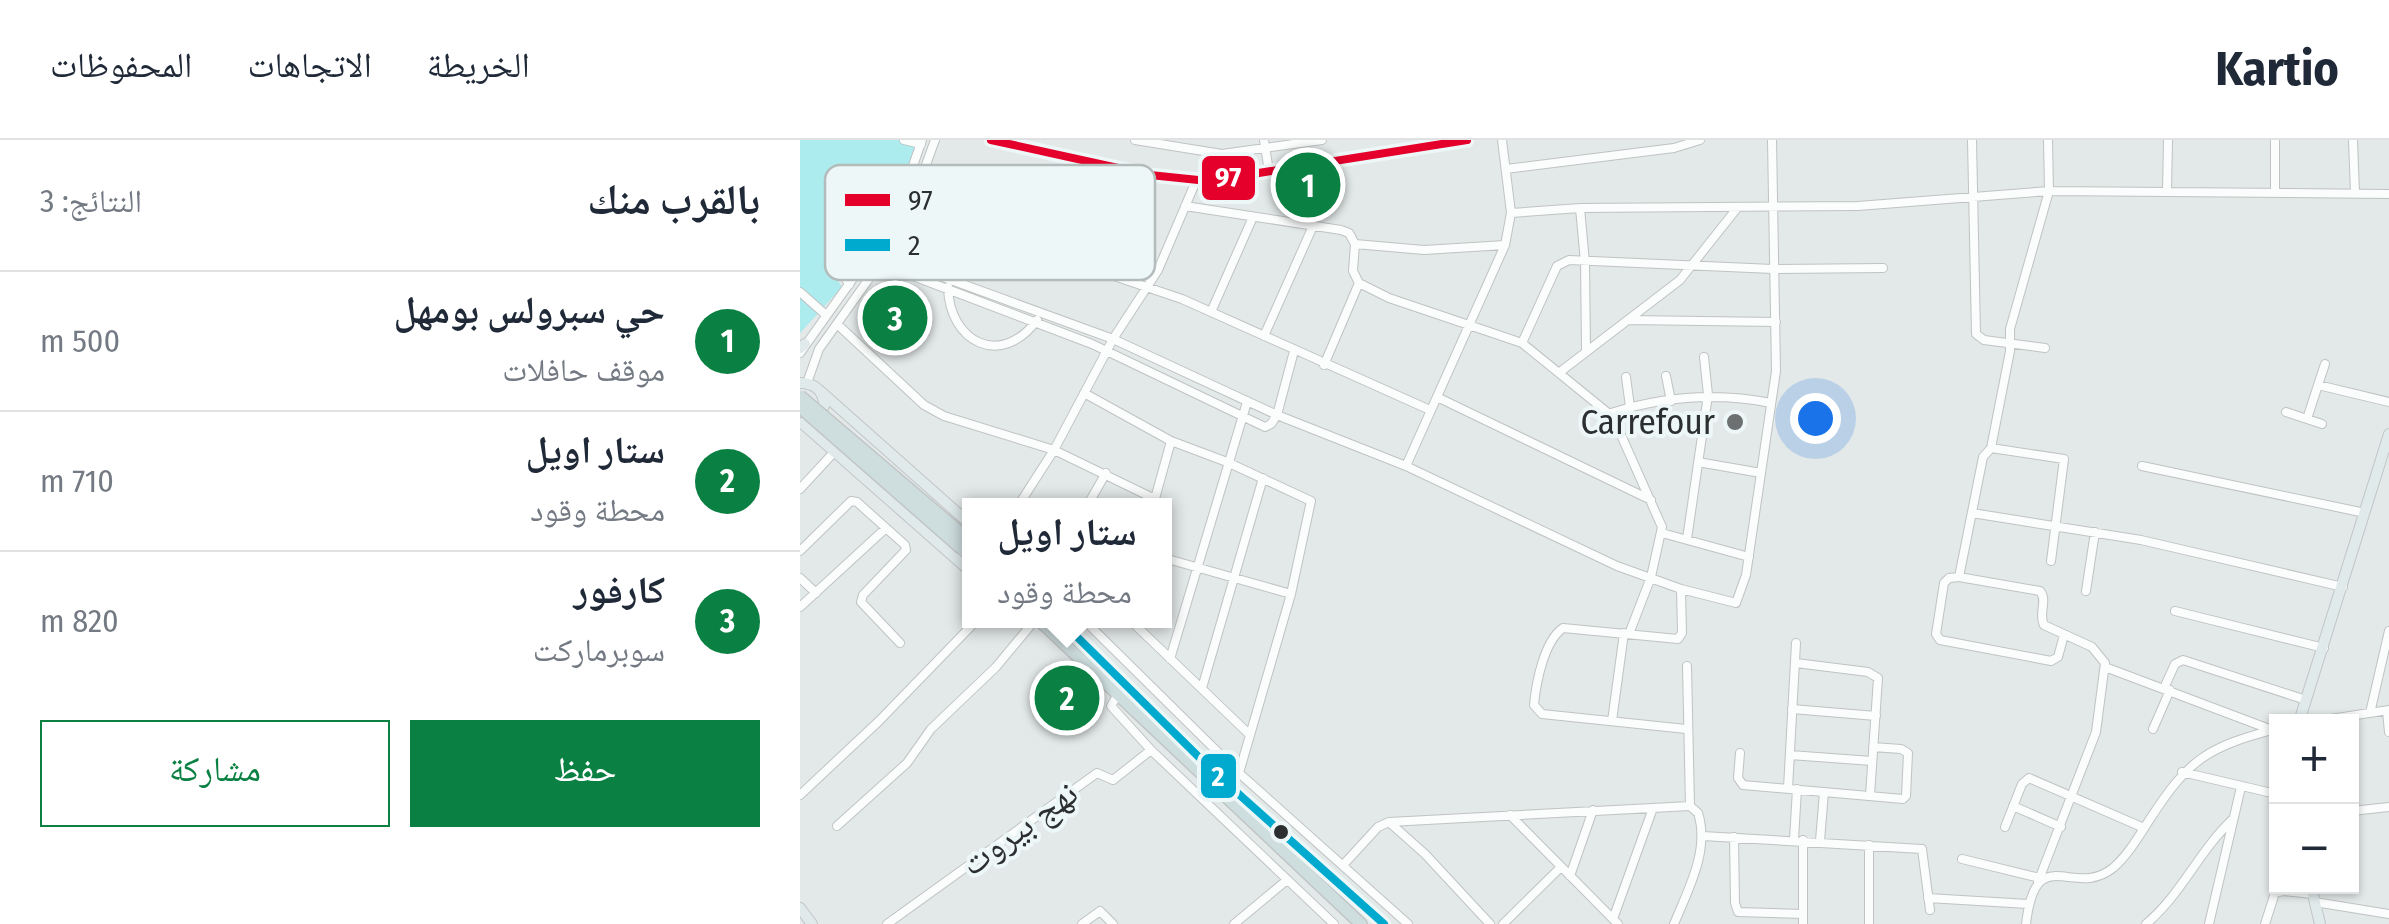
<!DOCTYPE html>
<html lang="ar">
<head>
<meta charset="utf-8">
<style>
	body { margin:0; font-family:"Fira Sans Condensed","Noto Naskh Arabic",sans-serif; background:#f6f6f7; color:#1f2937; direction:rtl }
	.controls { position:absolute; right:30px; bottom:30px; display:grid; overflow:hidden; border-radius:0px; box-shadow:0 2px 8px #0004 }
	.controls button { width:90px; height:90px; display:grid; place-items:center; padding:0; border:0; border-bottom:2px solid #e0e1e3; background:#fff; color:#1f2937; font:50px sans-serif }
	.you { position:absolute; left:1015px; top:278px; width:35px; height:35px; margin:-25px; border:8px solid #fff; border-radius:50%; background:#1a73e8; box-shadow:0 0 0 15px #1a73e833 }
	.badge { display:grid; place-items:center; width:65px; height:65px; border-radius:50%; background:#0b8043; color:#fff; font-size:32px; font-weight:700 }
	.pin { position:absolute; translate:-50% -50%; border:5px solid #fff; box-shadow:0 2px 10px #0006 }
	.popup { position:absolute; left:162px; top:358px; width:210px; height:130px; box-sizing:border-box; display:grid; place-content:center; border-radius:0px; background:#fff; filter:drop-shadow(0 2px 8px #0005); font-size:32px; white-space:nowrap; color:#747a83 }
	.popup b { font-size:38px; color:#1f2937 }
	.popup::after { content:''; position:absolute; left:50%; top:100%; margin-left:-20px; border:20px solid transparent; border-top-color:#fff }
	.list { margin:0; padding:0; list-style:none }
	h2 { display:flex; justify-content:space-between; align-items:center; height:130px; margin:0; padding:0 40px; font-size:42px }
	h2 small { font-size:32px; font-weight:400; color:#747a83 }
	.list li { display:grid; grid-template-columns:65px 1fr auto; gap:30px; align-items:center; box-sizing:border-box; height:140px; padding:0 40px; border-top:2px solid #e0e1e3 }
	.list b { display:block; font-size:38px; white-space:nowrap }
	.list p { margin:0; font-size:32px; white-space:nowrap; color:#747a83 }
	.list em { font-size:32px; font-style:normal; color:#747a83 }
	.actions { display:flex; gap:20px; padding:30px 40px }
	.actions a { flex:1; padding:22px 0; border:2px solid #0b8043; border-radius:0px; text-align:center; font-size:35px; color:#0b8043 }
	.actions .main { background:#0b8043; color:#fff }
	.map { position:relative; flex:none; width:1589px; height:784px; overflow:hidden; direction:ltr }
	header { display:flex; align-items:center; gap:60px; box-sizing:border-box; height:140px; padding:0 50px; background:#fff; border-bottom:2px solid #e0e1e3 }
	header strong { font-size:48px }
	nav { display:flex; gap:55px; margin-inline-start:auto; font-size:35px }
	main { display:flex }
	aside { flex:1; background:#fff }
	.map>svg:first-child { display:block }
</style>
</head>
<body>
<header>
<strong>Kartio</strong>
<nav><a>الخريطة</a><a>الاتجاهات</a><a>المحفوظات</a></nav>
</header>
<main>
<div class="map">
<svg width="1589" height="784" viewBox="0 0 1589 784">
	<rect width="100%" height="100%" fill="#e3e8e8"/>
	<path fill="#acebee" d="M0 0H117L93 70C46 60 13 108 42 147L0 193Z"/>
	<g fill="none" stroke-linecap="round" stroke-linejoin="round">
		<defs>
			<path id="minor" d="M104 0 121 4
				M335 0 422 14 522 0
				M464 0 469 31
				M1172 0 1176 194 1184 200 1245 208
				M1553 0 1555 53
				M706 29 874 8 900 0
				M1367 51 1368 0
				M1475 52V0
				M385 66 541 90 549 93 555 104
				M780 68 785 122 786 210
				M711 73 780 68 1058 66 1249 51 1589 54
				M169 87 382 159 630 270
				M705 105 624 110 555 104 553 131 559 143 589 158 722 203 813 277 862 387 851 437 829 494
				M76 108 89 94 122 0
				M88 116 97 104 135 0
				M84 125 88 117 85 110 73 109 69 119 75 126 84 125 292 204 465 287 471 284 477 275 313 199 88 117
				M49 145 37 119C38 86 65 72 95 77
				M148 147C149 202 201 229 237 180
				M0 152 26 175
				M411 172 453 77
				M829 180 976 182
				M37 184 124 265 144 276 254 310 355 359
				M464 196 513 86
				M722 203 757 126 769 120 973 129 1083 128
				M494 211 477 275 606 326 817 426 881 449 936 463 946 435 976 231 972 0
				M0 213 69 116
				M524 225 559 143
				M760 232 880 140 938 67
				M866 236 871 261
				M826 237 830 267
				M7 243 19 209 78 126
				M1518 245 1525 224
				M284 253 371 301 427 322 511 361 491 454 439 633
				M637 257 851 360
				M1486 272 1522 284
				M811 273C865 256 916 252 971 263
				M1507 279 1518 245 1589 262
				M1191 308 1264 319 1251 421
				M898 322 961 333
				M606 326 705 105 711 73 702 0
				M1342 326 1565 373
				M0 349 36 310
				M218 366 254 310 313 199 358 130 396 41
				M287 366 306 333
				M353 366 371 301
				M1172 373 1341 400 1543 447
				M86 388 105 405 106 410 63 455 61 462 100 503
				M862 393 949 417
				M887 399 908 255 904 217
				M0 411 51 361 57 362 86 388 0 467
				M364 418 491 454
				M1159 437 1183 317 1191 308 1210 211V189L1249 51 1248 0
				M0 438 16 453
				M881 449 882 493 878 499 763 488C744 501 736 543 734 565L742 574 886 589
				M1286 451 1295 392
				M1375 471 1524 508
				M284 480 439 633 608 784
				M330 480 450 595
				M370 519 447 262
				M996 523 1068 532 1078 538 1070 656
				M1305 527 1472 590
				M402 548 463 338
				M1364 548 1375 524 1383 520 1506 560
				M318 554 311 566 351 610 534 784
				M992 569 1076 576
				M1587 571 1589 592
				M1570 573 1589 491
				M812 581 824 493
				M1511 582 1589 570
				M1353 589 1370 550
				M940 613 938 638 943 645 1103 659 1106 656 1108 613 1101 609 1073 607
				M990 615 1072 621
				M1382 632 1476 654
				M988 648 996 503
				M0 655 79 581 177 480
				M1213 666 1261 687
				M1552 671 1589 667
				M710 675 818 784
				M589 682 625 714 690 784
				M37 686 107 623 131 589 196 527 235 480
				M1205 687 1222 644 1229 638 1344 688
				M903 696 1122 709 1130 770
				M934 697 935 763 938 772 1003 774
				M994 699 997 649
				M1020 701 1024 652
				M1162 719 1240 738
				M544 724 578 687 589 682 890 666
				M770 736 793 670
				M1238 742 1296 592 1305 523 1292 507 1244 485C1238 474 1248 460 1240 451L1159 437 1149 438 1144 443 1136 494 1140 500 1251 521 1258 517 1264 495
				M1128 758 1228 764
				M1515 762 1589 774
				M813 779 853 668
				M87 784 297 633 313 640 351 610
				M282 784 300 771 313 784
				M434 784 487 740
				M703 784 761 727
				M874 784C888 750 910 710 898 673L890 666 887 526
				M1003 784V700
				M1069 784V705
				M1226 784C1236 699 1273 760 1313 728 1328 715 1339 696 1350 679 1389 619 1407 607 1476 589
				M1346 784C1381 755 1399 711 1432 680
				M1409 784 1441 647
				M1465 784 1475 753 1483 751 1513 754"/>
			<path id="major" d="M191 0 350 35 408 41 667 0
				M0 208 5 204
				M0 243C15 243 24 251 24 266L15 279
				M19 250 170 384
				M2 283 170 431
				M1499 582 1589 294
				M1511 746 1520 784
				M0 768 12 784"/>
			<path id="highway" d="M239 480 561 784
				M260 480 414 632 584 784"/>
		</defs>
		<use href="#minor" stroke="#bfc3c3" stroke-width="10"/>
		<use href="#major" stroke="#c2c5c5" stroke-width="12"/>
		<use href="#highway" stroke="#c2c5c5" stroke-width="14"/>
		<use href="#minor" stroke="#fbfcfc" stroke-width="8"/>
		<use href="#major" stroke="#e0eaea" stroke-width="10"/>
		<use href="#highway" stroke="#ceddde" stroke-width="11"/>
		<defs>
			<path id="highway-bridge" d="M0 256 169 400
				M0 267 162 409"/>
		</defs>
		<use href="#highway-bridge" stroke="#c2c5c5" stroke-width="14" stroke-linecap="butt"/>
		<use href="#highway-bridge" stroke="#ceddde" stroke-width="11"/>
		<defs>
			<path id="bus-1" d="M191 0 350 35 408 41 667 0"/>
			<path id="bus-2" d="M260 480 414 632 584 784"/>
		</defs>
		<use href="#bus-1" stroke="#eef7f7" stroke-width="15"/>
		<use href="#bus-2" stroke="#eef7f7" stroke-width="15"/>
		<use href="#bus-1" stroke="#e4002b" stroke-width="8"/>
		<use href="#bus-2" stroke="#00a9ce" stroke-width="8"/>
	</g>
	<circle fill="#6c7070" stroke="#eef7f7" stroke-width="4" cx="935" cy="282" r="10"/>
	<circle fill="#2c2f2f" stroke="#eef7f7" stroke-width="4" cx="481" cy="692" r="9"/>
	<g text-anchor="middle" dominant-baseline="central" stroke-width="8" stroke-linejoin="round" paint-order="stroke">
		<g font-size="35" fill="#2c2f2f" stroke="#eef7f7" text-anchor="end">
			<text x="915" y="282">Carrefour</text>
		</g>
		<g font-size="35" fill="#2c2f2f" stroke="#eef7f7">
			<text transform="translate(219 688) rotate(-36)">نهج بيروت</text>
		</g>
	</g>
	<rect x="25" y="25" width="330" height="115" rx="15" fill="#eef7f7" stroke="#b4bbbb" stroke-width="2.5"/>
	<rect x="45" y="54" width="45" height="12" fill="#e4002b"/>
	<rect x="45" y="99" width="45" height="12" fill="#00a9ce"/>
	<g font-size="28" fill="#2c2f2f">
		<text x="108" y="70">97</text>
		<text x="108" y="115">2</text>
	</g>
	<g stroke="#eef7f7" stroke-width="4">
		<rect x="400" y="14" width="57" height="48" rx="10" fill="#e4002b"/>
		<rect x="399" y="612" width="39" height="48" rx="10" fill="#00a9ce"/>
	</g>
	<g font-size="28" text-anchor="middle" font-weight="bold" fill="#fff">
		<text x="428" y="47">97</text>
		<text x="418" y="646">2</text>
	</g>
</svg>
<div class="controls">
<button>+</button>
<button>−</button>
</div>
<div class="you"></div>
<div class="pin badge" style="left:508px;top:45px">1</div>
<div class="pin badge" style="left:267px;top:558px">2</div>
<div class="popup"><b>ستار اويل</b>محطة وقود</div>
<div class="pin badge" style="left:95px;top:178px">3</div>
</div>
<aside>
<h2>بالقرب منك<small>النتائج: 3</small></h2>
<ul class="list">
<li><span class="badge">1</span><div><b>حي سبرولس بومهل</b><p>موقف حافلات</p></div><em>500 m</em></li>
<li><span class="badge">2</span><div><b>ستار اويل</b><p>محطة وقود</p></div><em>710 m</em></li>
<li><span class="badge">3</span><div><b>كارفور</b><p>سوبرماركت</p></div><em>820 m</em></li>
</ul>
<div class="actions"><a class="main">حفظ</a><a>مشاركة</a></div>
</aside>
</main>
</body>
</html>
